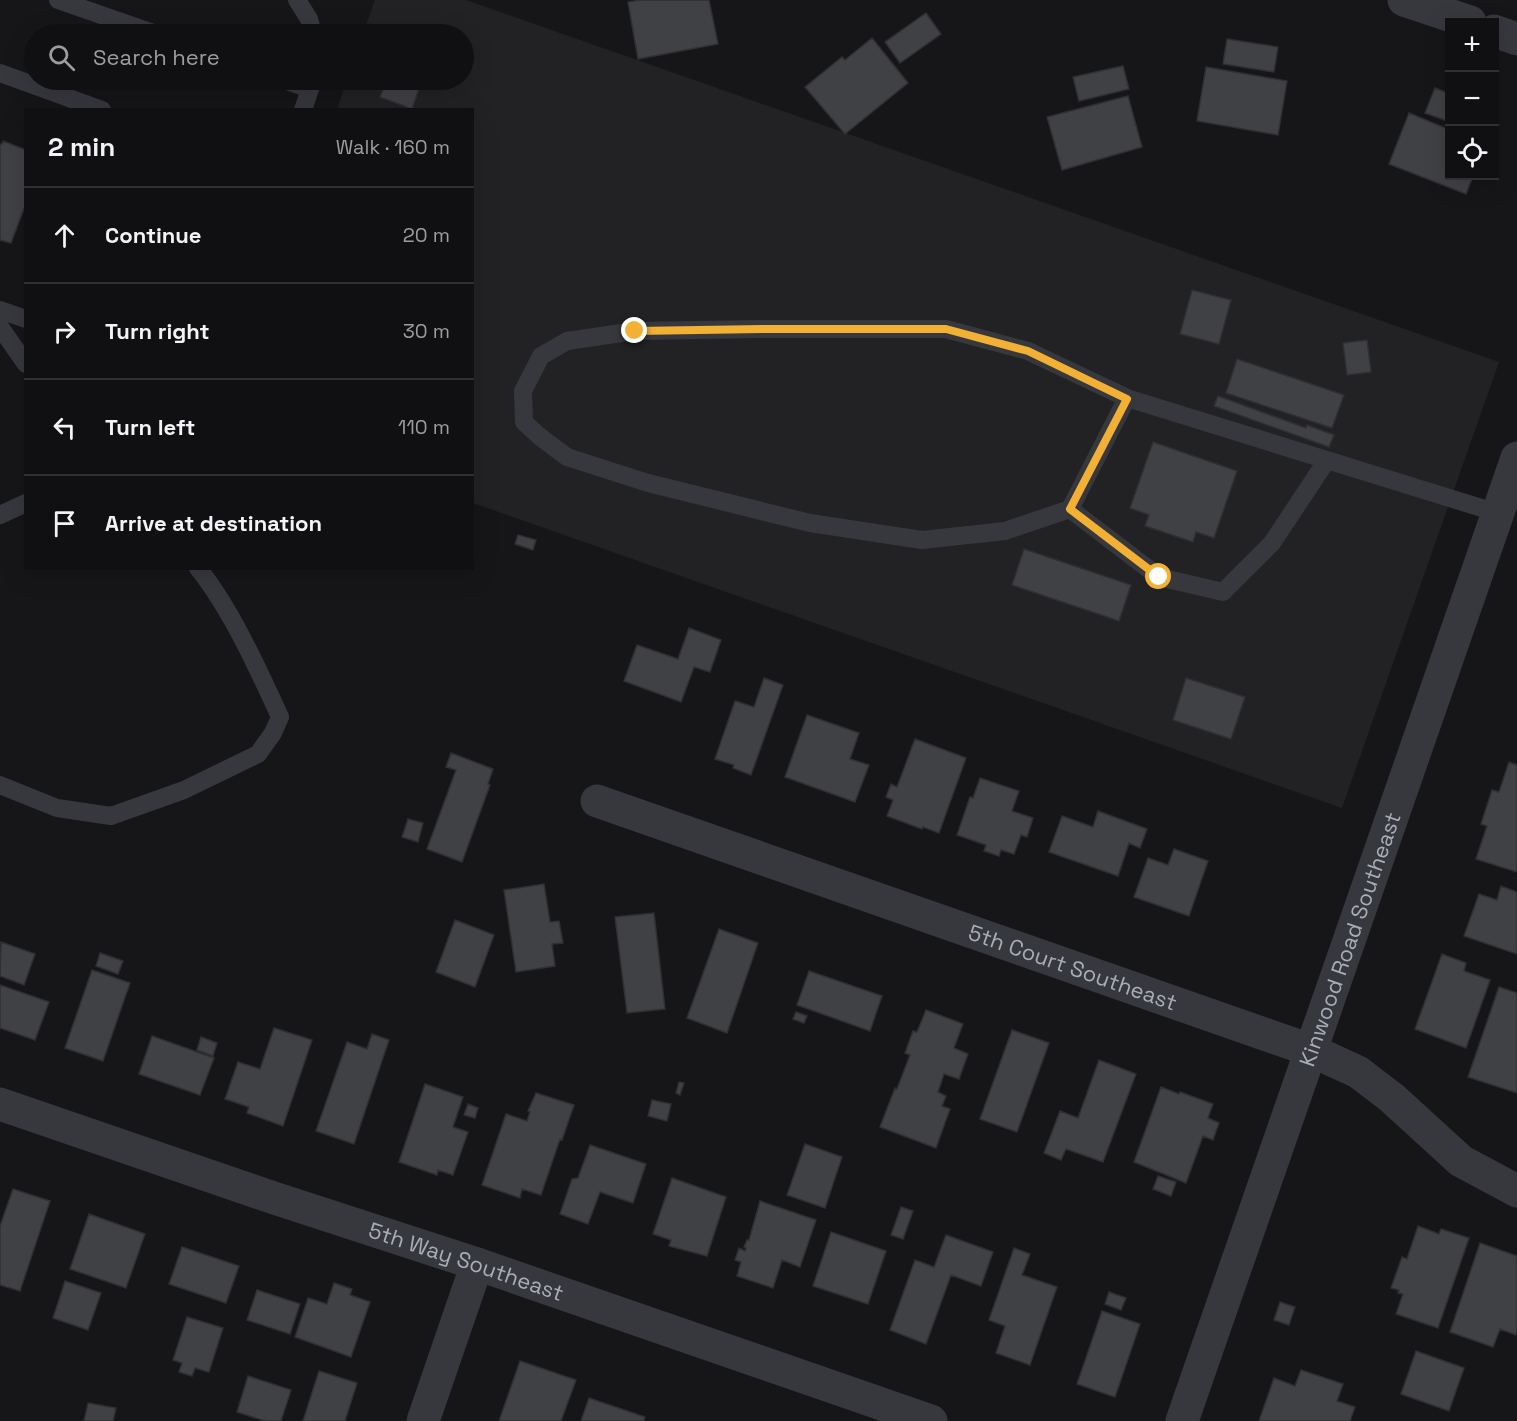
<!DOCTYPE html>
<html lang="en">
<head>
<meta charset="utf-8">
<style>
	body { margin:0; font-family:"Space Grotesk",sans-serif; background:#1e1e20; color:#f1f3f6 }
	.controls { position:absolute; right:18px; top:18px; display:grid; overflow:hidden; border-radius:0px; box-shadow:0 6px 24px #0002 }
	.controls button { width:54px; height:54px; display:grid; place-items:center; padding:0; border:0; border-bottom:2px solid #303032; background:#101012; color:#f1f3f6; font:30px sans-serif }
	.stop { position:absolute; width:18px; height:18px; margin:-14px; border:4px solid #f2b134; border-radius:50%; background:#fff }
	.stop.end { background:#f2b134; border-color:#fff; box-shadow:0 2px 6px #0008 }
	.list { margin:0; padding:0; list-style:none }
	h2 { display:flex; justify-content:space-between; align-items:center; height:78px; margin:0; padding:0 24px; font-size:26px }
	h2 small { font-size:20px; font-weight:400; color:#9c9d9f }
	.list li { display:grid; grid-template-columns:39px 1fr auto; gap:18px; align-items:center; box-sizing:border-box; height:96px; padding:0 24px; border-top:2px solid #303032 }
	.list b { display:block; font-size:22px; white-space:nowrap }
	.list em { font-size:20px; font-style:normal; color:#9c9d9f }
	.icon { flex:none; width:33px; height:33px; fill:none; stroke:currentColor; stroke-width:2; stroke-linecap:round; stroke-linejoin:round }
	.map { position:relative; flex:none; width:1517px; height:1421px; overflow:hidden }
	.search { position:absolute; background:#101012; box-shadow:0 6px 24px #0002; left:24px; top:24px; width:450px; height:66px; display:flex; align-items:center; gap:15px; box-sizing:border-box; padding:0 21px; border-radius:33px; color:#9c9d9f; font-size:22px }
	.panel { position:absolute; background:#101012; box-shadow:0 6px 24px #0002; left:24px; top:108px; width:450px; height:462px; border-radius:0px }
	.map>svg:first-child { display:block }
</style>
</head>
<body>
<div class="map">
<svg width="1517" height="1421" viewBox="0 0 1517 1421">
	<rect width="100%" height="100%" fill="#161618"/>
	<path fill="#222225" d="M375 0H466L1499 362 1342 808 473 503 472 110H337L347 80H464V34H363Z"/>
	<path fill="#404145" stroke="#303034" stroke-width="1.5" d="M640 0H709L718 44 638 59 628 2Z
		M926 13 941 34 900 63 885 42Z
		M872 38 908 83 845 134 805 87 842 57 845 60Z
		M1227 39 1278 47 1274 72 1223 64Z
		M1123 66 1129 89 1079 101 1073 77Z
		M1206 67 1287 81 1278 135 1197 121Z
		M387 80H422L412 109 380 97Z
		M1435 88 1450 94V122L1425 113Z
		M1128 96 1142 147 1062 170 1047 117Z
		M1409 113 1450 130V176H1473L1466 194 1389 164Z
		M3 141 26 150V203L11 243 0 240V144H2Z
		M1192 290 1231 300 1219 344 1180 334Z
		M1367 340 1371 372 1347 375 1343 343Z
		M1237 359 1344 395 1332 428 1226 393Z
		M1218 396 1306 428 1307 425 1334 435 1329 447 1214 406Z
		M1153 442 1237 471 1214 538 1196 532 1193 542 1145 526 1149 515 1130 508Z
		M518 535 536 540 533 550 515 544Z
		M1024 549 1131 585 1119 621 1012 585Z
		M689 628 721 640 710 672 694 667 681 702 624 681 637 645 678 659Z
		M764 678 783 685 751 775 733 768 734 765 715 759 735 701 754 707Z
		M1186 678 1245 697 1231 739 1173 720Z
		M807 715 859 733 850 759 869 765 855 802 785 777Z
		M915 739 966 758 939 833 923 827 922 829 887 816 893 800 886 797 891 784 897 787Z
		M451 753 493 769 488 784 490 785 462 862 427 849 456 770 446 767Z
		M1509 762 1517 765V872L1476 859 1487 826 1481 824 1492 790 1499 792Z
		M980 778 1019 791 1012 811 1033 818 1027 837 1021 835 1014 854 1001 850 999 856 984 851 986 845 957 835 970 797 973 798Z
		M1098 811 1147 829 1140 848 1129 843 1118 876 1049 852 1062 816 1093 827Z
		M408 819 423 823 418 842 402 837Z
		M1174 849 1208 861 1189 916 1134 897 1148 858 1168 865Z
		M544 884 550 922 559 921 563 943 552 944 555 966 516 972 504 890Z
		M1501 886 1517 892V954L1464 936 1479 894 1497 900Z
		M654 913 665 1009 627 1013 615 917Z
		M455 920 494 935 475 987 436 972Z
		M719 929 758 943 727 1033 687 1018Z
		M1 942 35 954 24 985 0 976Z
		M100 953 123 961 118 974 96 966Z
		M1442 954 1466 963 1464 971 1490 980 1466 1048 1415 1029Z
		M92 970 130 983 103 1061 65 1048Z
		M809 971 882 996 870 1031 797 1005Z
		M0 985 49 1002 35 1040 0 1028Z
		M1499 987 1517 993V1093L1468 1077Z
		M926 1010 963 1024 954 1048 968 1054 959 1079 944 1074 938 1092 946 1096 942 1106 950 1109 936 1148 880 1127 895 1088 897 1089 910 1055 905 1053 913 1031 917 1032Z
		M796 1012 807 1016 804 1023 793 1019Z
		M274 1028 312 1040 283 1126 247 1113 249 1107 225 1099 238 1062 260 1069Z
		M1012 1030 1049 1043 1017 1132 980 1119Z
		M372 1034 389 1040 354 1144 316 1131 347 1042 367 1049Z
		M152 1036 214 1058 200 1095 139 1074Z
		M201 1037 217 1043 213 1056 197 1050Z
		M1099 1060 1136 1074 1103 1162 1066 1149 1061 1160 1044 1153 1060 1111 1078 1118Z
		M679 1082 684 1083 680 1095 676 1093Z
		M425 1084 463 1097 453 1127 468 1132 453 1175 438 1170 437 1175 399 1162Z
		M1161 1087 1179 1094 1180 1092 1213 1104 1208 1118 1219 1123 1213 1140 1203 1136 1186 1183 1134 1162Z
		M536 1093 574 1105 562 1140 560 1139 541 1195 522 1189 520 1198 482 1185 506 1114 527 1121 530 1112 528 1111Z
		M652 1100 671 1104 667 1121 648 1116Z
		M468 1104 478 1108 475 1118 464 1115Z
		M805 1144 842 1157 825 1208 787 1195Z
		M590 1145 646 1164 633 1203 600 1192 588 1224 560 1214 572 1179 578 1178Z
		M1158 1176 1176 1182 1171 1196 1153 1189Z
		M672 1178 726 1197 707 1256 669 1246 671 1240 653 1234Z
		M13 1189 50 1201 20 1291 0 1285V1226Z
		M760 1201 816 1220 800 1267 782 1260 773 1288 737 1276 741 1262 735 1260 739 1248 745 1251 746 1248 744 1247 747 1240H749Z
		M901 1207 913 1211 903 1239 891 1235Z
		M89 1214 145 1234 126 1288 70 1269Z
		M1418 1226 1439 1234 1441 1229 1469 1238 1438 1328 1396 1314 1403 1294 1398 1293 1399 1290 1391 1288 1402 1257 1407 1259Z
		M831 1232 886 1251 868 1304 813 1286Z
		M946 1235 993 1252 981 1286 951 1275 926 1344 890 1330 915 1260 934 1267Z
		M1480 1243 1517 1256V1332L1516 1335 1500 1329 1493 1347 1450 1332Z
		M182 1247 239 1266 226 1303 169 1284Z
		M1014 1248 1030 1254 1022 1275 1057 1287 1030 1365 996 1353 1005 1326 989 1320Z
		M65 1281 101 1293 88 1330 53 1318Z
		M334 1283 352 1289 350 1295 370 1302 351 1357 295 1337 308 1298 327 1304Z
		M257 1290 300 1304 290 1334 247 1320Z
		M1109 1292 1126 1298 1121 1310 1105 1304Z
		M1280 1302 1295 1307 1289 1325 1274 1320Z
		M1102 1311 1140 1324 1115 1397 1077 1384Z
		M187 1317 223 1328 209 1372 195 1368 192 1376 179 1372 182 1363 173 1360Z
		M1416 1351 1464 1368 1449 1411 1401 1394Z
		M520 1361 576 1380 561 1421H499Z
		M1301 1370 1343 1384 1337 1401 1355 1407 1350 1421H1259L1274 1378 1295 1386Z
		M319 1371 357 1383 345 1421H303Z
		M248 1376 291 1390 281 1421H265L237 1412Z
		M589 1398 645 1417 644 1421H581Z
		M88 1403 116 1408 113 1421H84Z"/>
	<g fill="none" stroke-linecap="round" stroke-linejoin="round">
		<path stroke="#37383d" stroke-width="18" d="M58 0 156 34
			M297 0 309 19 313 34
			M0 73 102 110
			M284 80 310 89
			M303 110 313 80
			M0 310 26 319
			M0 327 26 364
			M1327 460 1272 543 1223 592 1159 577 1070 509 1127 398 1498 513
			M1070 509 1005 531 922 540 810 523 648 483 567 457 539 436 524 422 523 391 541 356 567 341 635 331 761 329H946L1028 351 1127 398
			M0 515 26 503
			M0 785 57 808 111 816 184 790 258 754 273 733 280 717C258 669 231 609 198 568"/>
		<g stroke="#37383d" stroke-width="33">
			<path d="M1404 0 1470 22"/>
			<path d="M1494 31 1517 39"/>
			<path id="s1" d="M597 801 1310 1050 1358 1072 1392 1098 1461 1161 1517 1191"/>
			<path id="s2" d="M0 1104 274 1198 477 1264 931 1421"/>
			<path d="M423 1421 477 1264"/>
		</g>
		<path stroke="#37383d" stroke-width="33" id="s3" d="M1182 1421 1517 458"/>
	</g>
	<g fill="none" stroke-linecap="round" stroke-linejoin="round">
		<path stroke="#f2b134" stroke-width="8" d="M635 331 762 329H946L1028 351 1127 399 1070 509 1159 577"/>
	</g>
	<g text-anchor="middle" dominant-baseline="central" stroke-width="6" stroke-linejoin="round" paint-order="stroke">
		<g font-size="22" fill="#a8adb8" stroke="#111113">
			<text stroke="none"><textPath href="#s3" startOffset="510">Kinwood Road Southeast</textPath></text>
			<text stroke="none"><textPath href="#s1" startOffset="504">5th Court Southeast</textPath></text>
			<text stroke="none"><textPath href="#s2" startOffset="492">5th Way Southeast</textPath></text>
		</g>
	</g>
</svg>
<div class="controls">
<button>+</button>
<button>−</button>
<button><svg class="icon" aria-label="locate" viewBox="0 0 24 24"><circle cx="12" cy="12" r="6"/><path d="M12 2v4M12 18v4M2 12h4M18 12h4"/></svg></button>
</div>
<div class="stop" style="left:1159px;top:577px"></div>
<div class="stop end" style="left:635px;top:331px"></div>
<div class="search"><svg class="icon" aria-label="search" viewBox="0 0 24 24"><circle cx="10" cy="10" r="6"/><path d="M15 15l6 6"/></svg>Search here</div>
<section class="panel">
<h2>2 min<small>Walk · 160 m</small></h2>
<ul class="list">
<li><svg class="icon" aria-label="ahead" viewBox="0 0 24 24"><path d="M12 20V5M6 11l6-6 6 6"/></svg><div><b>Continue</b></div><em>20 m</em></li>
<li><svg class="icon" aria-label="right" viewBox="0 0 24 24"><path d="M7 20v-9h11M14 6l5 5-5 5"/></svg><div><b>Turn right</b></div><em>30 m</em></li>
<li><svg class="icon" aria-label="left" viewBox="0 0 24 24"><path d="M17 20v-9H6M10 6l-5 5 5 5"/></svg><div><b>Turn left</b></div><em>110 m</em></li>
<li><svg class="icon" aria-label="arrive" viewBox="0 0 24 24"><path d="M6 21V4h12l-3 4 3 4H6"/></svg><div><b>Arrive at destination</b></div></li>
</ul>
</section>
</div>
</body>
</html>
